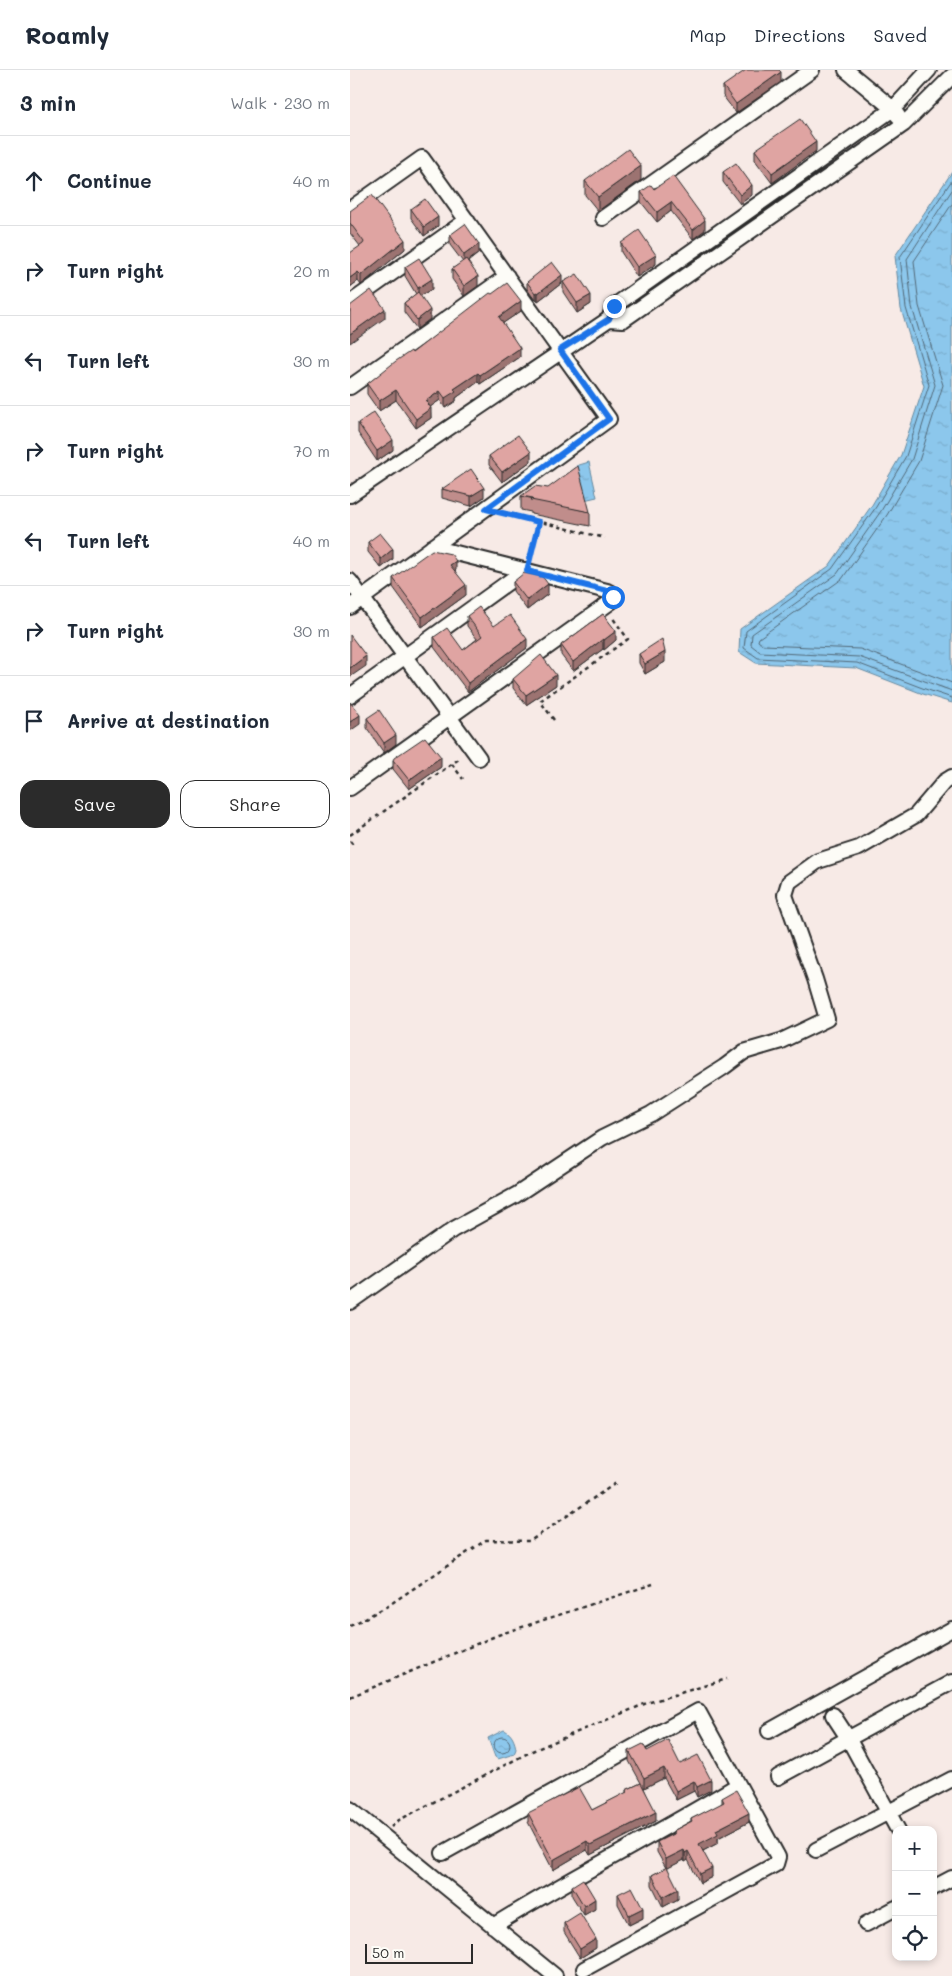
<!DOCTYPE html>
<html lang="en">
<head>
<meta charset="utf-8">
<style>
	body { margin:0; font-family:Mali,sans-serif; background:#f2f2f3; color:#1f2937 }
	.controls { position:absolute; right:15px; bottom:15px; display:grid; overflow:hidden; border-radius:10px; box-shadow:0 2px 8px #0003 }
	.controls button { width:45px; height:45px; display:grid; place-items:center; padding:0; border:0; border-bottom:1px solid #e0e1e3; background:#fff; color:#1f2937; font:25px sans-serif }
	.scale { position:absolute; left:15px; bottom:12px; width:108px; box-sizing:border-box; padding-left:5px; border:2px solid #2b2b2b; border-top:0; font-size:14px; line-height:18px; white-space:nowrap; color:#2b2b2b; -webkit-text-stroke:4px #fdfcf7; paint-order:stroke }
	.stop { position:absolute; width:15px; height:15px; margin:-11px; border:4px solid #1a73e8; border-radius:50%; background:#fff }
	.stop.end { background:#1a73e8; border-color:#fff; box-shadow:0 1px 5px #0008 }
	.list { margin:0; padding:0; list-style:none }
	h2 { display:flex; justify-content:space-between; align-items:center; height:65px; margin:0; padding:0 20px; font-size:21px }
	h2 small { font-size:16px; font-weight:400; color:#747a83 }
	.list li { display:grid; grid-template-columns:32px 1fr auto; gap:15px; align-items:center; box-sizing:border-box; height:90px; padding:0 20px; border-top:1px solid #e0e1e3 }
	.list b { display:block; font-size:19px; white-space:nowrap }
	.list em { font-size:16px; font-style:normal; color:#747a83 }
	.actions { display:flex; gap:10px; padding:15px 20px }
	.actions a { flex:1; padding:11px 0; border:1px solid #2b2b2b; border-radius:15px; text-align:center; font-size:18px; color:#2b2b2b }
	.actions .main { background:#2b2b2b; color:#fff }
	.icon { flex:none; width:28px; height:28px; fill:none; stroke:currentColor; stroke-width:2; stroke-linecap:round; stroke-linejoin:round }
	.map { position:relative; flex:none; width:602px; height:1906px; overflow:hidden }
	header { display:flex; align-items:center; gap:30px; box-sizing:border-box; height:70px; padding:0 25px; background:#fff; border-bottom:1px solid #e0e1e3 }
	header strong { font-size:24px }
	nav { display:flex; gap:28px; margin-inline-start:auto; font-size:18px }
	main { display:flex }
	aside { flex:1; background:#fff }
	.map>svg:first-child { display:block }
</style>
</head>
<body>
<header>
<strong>Roamly</strong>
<nav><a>Map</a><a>Directions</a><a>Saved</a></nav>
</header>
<main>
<aside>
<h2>3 min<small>Walk · 230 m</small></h2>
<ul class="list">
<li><svg class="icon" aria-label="ahead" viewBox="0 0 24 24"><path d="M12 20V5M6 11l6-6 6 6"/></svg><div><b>Continue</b></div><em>40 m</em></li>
<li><svg class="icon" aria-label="right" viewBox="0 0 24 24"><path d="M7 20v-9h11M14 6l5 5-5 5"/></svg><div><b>Turn right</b></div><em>20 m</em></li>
<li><svg class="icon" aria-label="left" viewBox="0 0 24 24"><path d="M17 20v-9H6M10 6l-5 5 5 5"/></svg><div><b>Turn left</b></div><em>30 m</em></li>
<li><svg class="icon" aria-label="right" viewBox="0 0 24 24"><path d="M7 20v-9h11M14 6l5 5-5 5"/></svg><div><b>Turn right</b></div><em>70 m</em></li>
<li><svg class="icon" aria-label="left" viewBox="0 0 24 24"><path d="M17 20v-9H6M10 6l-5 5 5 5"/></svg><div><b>Turn left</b></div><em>40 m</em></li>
<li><svg class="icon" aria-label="right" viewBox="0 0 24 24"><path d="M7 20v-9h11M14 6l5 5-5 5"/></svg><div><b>Turn right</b></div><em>30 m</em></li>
<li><svg class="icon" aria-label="arrive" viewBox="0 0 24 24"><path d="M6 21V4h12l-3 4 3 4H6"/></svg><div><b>Arrive at destination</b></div></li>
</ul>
<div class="actions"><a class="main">Save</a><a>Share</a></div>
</aside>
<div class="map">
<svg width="602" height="1906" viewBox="0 0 602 1906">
	<defs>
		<pattern id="water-ripples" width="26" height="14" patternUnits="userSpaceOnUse" patternTransform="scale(1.25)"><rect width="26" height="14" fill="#8cc7ec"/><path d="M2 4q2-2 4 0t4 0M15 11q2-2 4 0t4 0" fill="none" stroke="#79abcb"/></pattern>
	</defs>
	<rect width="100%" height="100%" fill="#f7eae6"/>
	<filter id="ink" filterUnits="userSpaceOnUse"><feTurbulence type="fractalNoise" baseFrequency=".02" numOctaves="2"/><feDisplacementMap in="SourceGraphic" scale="10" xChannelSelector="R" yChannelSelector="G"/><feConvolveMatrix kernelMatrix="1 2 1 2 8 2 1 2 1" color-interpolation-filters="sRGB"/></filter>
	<g filter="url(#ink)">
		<path fill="url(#water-ripples)" stroke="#65899f" d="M602 102V633L573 624 506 598 406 593 389 582 390 559 479 496 522 435 551 385 574 316 551 239 545 186Z
			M239 392 247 427 234 430 226 396Z
			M154 1660C162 1663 165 1672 166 1679L164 1684 148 1689 145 1687 138 1668Z"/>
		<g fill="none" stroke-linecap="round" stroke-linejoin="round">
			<path stroke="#526978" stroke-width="1" d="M602 110 550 187 556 238 579 315 556 386 526 437 482 499 396 561 394 578 408 588 507 593 575 619 602 628
				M602 120 557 189 562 237 585 315 562 389 531 441 487 504 402 564 401 575 410 582 509 587 602 621
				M602 134 564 191 569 236 593 315 569 391 537 445 492 509 409 568 408 571 413 575 510 579 602 613
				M144 1675a8 8 0 1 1 16 0a8 8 0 1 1-16 0Z"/>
			<defs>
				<path id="minor" d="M496 0 543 39 548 46
					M0 139 72 88 259 349 0 537
					M253 148 462 0
					M0 233 117 150
					M259 249 273 250 554 54 602 6
					M0 317 157 206
					M0 425 259 249 264 236 543 39 579 0
					M0 511 129 688
					M0 626 175 500
					M0 718 262 531 261 523 257 521 82 477
					M0 1232 104 1159 166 1125 252 1068 301 1044 374 997 394 982 431 971 477 949 465 909 435 825 439 812 468 791 509 778 566 745 594 712 602 707
					M483 1645 498 1668 548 1760
					M419 1661 602 1559
					M428 1707 602 1612
					M0 1739 205 1906
					M466 1780 602 1709
					M93 1783 348 1641 428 1787 426 1794 234 1899
					M583 1818 602 1808
					M516 1854 546 1838
					M143 1856C223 1806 308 1764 388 1715"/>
			</defs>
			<use href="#minor" stroke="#2b2b2b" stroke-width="18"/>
			<path stroke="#2b2b2b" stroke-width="2.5" stroke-dasharray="4 4" stroke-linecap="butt" d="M154 443 255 468
				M180 487 189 452
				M204 650 190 631 278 569 262 547
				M102 694 113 709
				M0 765 109 689
				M0 771 3 775
				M0 1556 36 1537 136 1470 180 1471 266 1413
				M0 1627 148 1565 303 1514
				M41 1757 49 1750 182 1681 297 1633 377 1609"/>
			<use href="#minor" stroke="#fdfcf7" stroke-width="14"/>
		</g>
		<path fill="#c08d8b" stroke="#2b2b2b" d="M431 12 386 43 373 26V16Z
			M405 80 466 81 422 113 405 90Z
			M373 102 402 125 390 134 373 112Z
			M291 110 248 141 235 125V111Z
			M307 117 355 160 343 169 321 141 307 152 291 132V122Z
			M61 139 88 156 74 166 61 148Z
			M0 141 55 179 11 215 8 211 0 217 10 176 0 163Z
			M100 165 129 183 118 192 128 216 114 226 102 209V199L113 192 100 175Z
			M271 173 306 194 287 207 271 182Z
			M55 197 82 219 70 226 80 249 67 259 54 242V233L66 224 55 206Z
			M177 212 212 213 188 231 187 229 185 230 177 219Z
			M213 212 241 234 227 243 213 222Z
			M171 241 153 253 170 287 130 314 128 312 106 328V331L95 338 90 330 80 337 81 348 66 358 46 330 29 341 17 324V314L62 283Z
			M8 353 43 380 27 391 8 363Z
			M139 386 181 391 152 412 139 395Z
			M92 419 134 427 121 436 92 428Z
			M171 426 240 442V456L181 444V442L171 440Z
			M18 472 43 489 31 498 18 482Z
			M106 500 105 501 116 525 72 557 43 517V508Z
			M163 512 198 524 177 540 163 521Z
			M253 544 266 570 254 580 253 579 223 601 211 585V575Z
			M117 546 144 556 177 578 118 622 84 577V567L113 580 127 569 117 556Z
			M289 584 315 592 295 604 289 593Z
			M163 609 206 615 176 635 163 618Z
			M17 648 46 674 34 683 17 658Z
			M43 690 91 697 59 719 43 699Z
			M279 1681H297L330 1694 361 1720 347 1727 344 1721 326 1730 314 1708 294 1718 306 1751 240 1785 237 1780 203 1800 178 1752V1743L242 1740 276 1723V1720L291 1713 279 1691Z
			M372 1728 399 1752 368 1768V1773L353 1781 362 1807 350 1813 338 1790 335 1792 334 1790 317 1798 328 1829 313 1837 302 1815V1805L316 1798 307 1782V1772L323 1764V1761L341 1751V1749L372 1734Z
			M222 1816 245 1839 234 1845 222 1826Z
			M268 1824 293 1848 279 1855 268 1834Z
			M214 1853 246 1878 230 1888 214 1862Z"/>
		<path fill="#9c7371" stroke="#2b2b2b" d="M431 2V12L386 43V34Z
			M466 72V81L422 113V103Z
			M291 96V110L248 141V127Z
			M402 115V125L390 134V125Z
			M321 132V141L307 152V142Z
			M88 147V156L74 166V157Z
			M355 150V160L343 169V160Z
			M55 170V179L11 215V205Z
			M129 174V183L114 194V185Z
			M306 185V194L287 207V197Z
			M8 202V211L0 217V208Z
			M212 205V213L188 231V223Z
			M128 206V216L114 226V216Z
			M82 209V219L68 227V218Z
			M187 222V229L185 230V223Z
			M241 225V234L227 243V233Z
			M171 231V241L149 256V247Z
			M35 239V248L0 273V264Z
			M80 240V249L67 259V250Z
			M170 278V287L130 314V305Z
			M128 303V312L106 328V331L95 338V328L104 319Z
			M46 320V330L29 341V331Z
			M90 321V330L76 340V331Z
			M81 338V348L66 358V349Z
			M43 370V380L27 391V381Z
			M181 382V391L152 412V402Z
			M134 418V427L121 436V426Z
			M43 479V489L31 498V489Z
			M106 491V500L100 504V495Z
			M198 514V524L177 540V530Z
			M116 515V525L72 557V547Z
			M266 561V570L254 580V570Z
			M177 569V578L118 622V613Z
			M253 569V579L223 601V592Z
			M315 582V592L295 604V594Z
			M16 586V596L0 607V598Z
			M206 605V615L176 635V625Z
			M10 645V654L0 661V652Z
			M46 665V674L34 683V673Z
			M91 687V697L59 719V710Z
			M314 1698V1708L294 1718V1708Z
			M361 1710V1720L347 1727V1717Z
			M344 1711V1721L326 1730V1721Z
			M306 1742V1751L240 1785V1775Z
			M399 1743V1752L368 1768V1773L349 1783V1774L366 1760Z
			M237 1771V1780L203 1800V1790Z
			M334 1780V1790L316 1799V1789Z
			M338 1781V1790L335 1792V1783Z
			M362 1798V1807L350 1813V1804Z
			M328 1819V1829L313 1837V1827Z
			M245 1829V1839L234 1845V1836Z
			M293 1838V1848L279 1855V1845Z
			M246 1869V1878L230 1888V1879Z"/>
		<path fill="#dfa4a2" stroke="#2b2b2b" d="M396 0H429L431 2 386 34 373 16Z
			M450 49 466 72 422 103 405 80Z
			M278 79 291 96 248 127 235 111Z
			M386 93 402 115 390 125 373 102Z
			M323 106 355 150 343 160 321 132 307 142 291 122 301 115 304 119 307 117Z
			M22 125 55 170 11 205 8 202 0 208V183L13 174 14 172 0 153V141Z
			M75 129 88 147 74 157 61 139Z
			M115 154 129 174 114 185 100 165Z
			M289 160 306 185 287 197 271 173Z
			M69 188 82 209 68 218 55 197Z
			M116 189 128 206 114 216 102 199Z
			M202 192 212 205 188 223 187 222 185 223 177 212Z
			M227 204 241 225 227 233 213 212Z
			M157 213 171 231 149 247 170 278 130 305 128 303 104 319 106 321 95 328 90 321 76 331 81 338 66 349 46 320 29 331 17 314 46 291 61 281 62 283 140 223 142 224Z
			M21 220 35 239 0 264V236Z
			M68 222 80 240 67 250 54 233Z
			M24 342 43 370 27 381 8 353Z
			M168 365 181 382 152 402 139 386Z
			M228 396 240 442 181 430 183 428 171 426 185 416 198 418Z
			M121 399 134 418 121 426 92 419Z
			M30 463 43 479 31 489 18 472Z
			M82 480 101 484 106 491 100 495 116 515 72 547 43 508Z
			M174 503 192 506 198 514 177 530 163 512Z
			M129 537 144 556 160 545 177 569 118 613 84 567 97 558 113 580 132 566 117 546Z
			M253 544 266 561 254 570 253 569 223 592 211 575Z
			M0 565 16 586 0 598Z
			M312 569 315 582 295 594 289 584Z
			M191 585 206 605 176 625 163 609Z
			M0 632 10 645 0 652Z
			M29 640 46 665 34 673 17 648Z
			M75 667 91 687 59 710 43 690 44 688Z
			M318 1670 330 1694 348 1685 361 1710 347 1717 344 1711 326 1721 314 1698 294 1708 279 1681 293 1674 297 1681Z
			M291 1713 306 1742 240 1775 237 1771 203 1790 178 1743 229 1717 242 1740 277 1722 276 1720Z
			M386 1720 399 1743 366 1760 368 1764 349 1774 362 1798 350 1804 338 1781 335 1783 334 1780 316 1789 307 1772 325 1763 323 1761 342 1751 341 1749 374 1732 372 1728Z
			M317 1797 328 1819 313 1827 302 1805Z
			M233 1809 245 1829 234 1836 222 1816Z
			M282 1817 293 1838 279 1845 268 1824Z
			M230 1843 246 1869 230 1879 214 1853Z"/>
	</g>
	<g fill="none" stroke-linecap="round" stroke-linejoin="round" filter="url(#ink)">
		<path stroke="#1a73e8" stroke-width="6" d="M263 527 257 521 177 501 189 452 136 439 259 349 210 280 259 249 264 236"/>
	</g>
</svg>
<div class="controls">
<button>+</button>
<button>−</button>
<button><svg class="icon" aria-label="locate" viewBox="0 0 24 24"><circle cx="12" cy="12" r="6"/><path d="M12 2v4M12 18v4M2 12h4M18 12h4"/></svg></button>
</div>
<div class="scale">50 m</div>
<div class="stop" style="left:263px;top:527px"></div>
<div class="stop end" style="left:264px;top:236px"></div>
</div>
</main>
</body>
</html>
